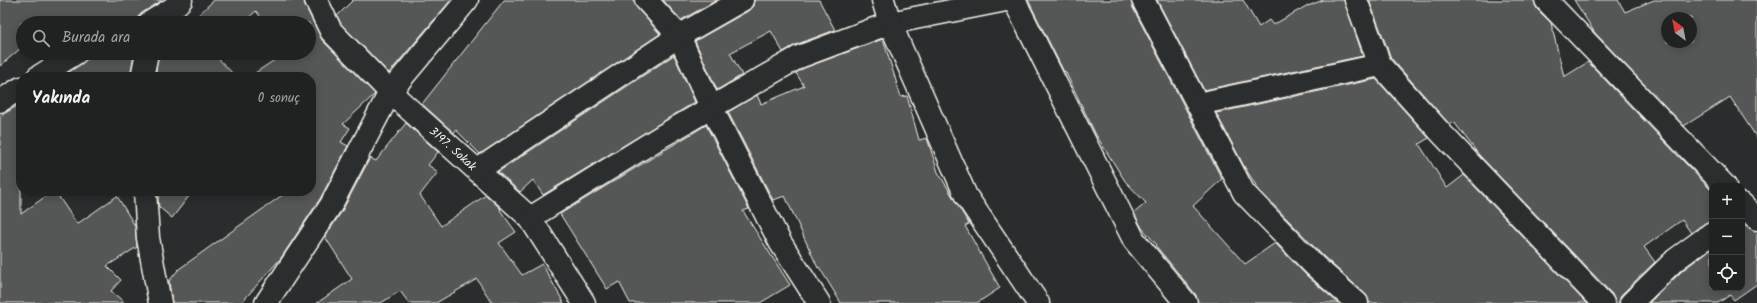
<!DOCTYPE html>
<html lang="tr">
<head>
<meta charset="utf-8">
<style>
	body { margin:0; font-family:Kalam,sans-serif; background:#282a2a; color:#f1f3f6 }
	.controls { position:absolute; right:12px; bottom:12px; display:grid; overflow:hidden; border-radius:8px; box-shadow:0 2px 10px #0003 }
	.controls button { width:36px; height:36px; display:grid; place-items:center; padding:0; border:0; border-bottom:1px solid #3d3f40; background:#202222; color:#f1f3f6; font:20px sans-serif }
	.compass { position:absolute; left:1661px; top:12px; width:36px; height:36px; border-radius:50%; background:#202222; box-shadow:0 2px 10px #0003; rotate:328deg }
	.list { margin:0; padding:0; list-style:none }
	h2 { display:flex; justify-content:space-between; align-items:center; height:52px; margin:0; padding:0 16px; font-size:17px }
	h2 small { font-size:13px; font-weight:400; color:#a2a4a5 }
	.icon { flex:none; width:22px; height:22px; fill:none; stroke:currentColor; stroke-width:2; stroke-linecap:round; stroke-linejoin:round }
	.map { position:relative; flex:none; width:1757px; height:303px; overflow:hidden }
	.search { position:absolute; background:#202222; box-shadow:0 2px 10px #0003; left:16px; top:16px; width:300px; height:44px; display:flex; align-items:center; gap:10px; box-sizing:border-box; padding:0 14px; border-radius:22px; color:#a2a4a5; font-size:15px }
	.panel { position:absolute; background:#202222; box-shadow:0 2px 10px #0003; left:16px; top:72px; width:300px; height:124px; border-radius:16px }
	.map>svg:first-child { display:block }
</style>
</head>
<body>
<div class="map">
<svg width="1757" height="303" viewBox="0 0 1757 303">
	<rect width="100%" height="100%" fill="#2a2d2e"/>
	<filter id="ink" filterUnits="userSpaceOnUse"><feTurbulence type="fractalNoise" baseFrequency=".025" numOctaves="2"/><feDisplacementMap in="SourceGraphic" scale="8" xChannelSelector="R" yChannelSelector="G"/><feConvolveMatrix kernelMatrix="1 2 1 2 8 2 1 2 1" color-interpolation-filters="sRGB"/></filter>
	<g filter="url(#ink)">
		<path fill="#555756" stroke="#f4f1e8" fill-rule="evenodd" d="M0 0H160L161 1 142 13 138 17 137 23H21V48L0 66Z
			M214 0H304L305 5 322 40 375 94 343 124 350 128 341 142 348 146 320 199 281 258 241 303H172L169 281 179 269 288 191H311V77H249L285 53H309V23H265L256 11 243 23H190Z
			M353 0H451L389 73 341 24 337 16Z
			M504 0H634L637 8 660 34 480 154 456 130 454 133 422 104Z
			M663 0H717L681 20Z
			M754 0H819L835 30 795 45 783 52 771 31 730 53 742 75 717 90 695 41 748 11 753 6Z
			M1028 0H1131L1132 6 1222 179 1193 206 1245 264 1275 243 1306 275 1338 303H1198L1196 295 1156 246 1157 245 1142 228 1134 213 1146 203 1125 181 1096 135 1065 71 1064 72Z
			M1157 0H1243L1259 27 1269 20 1273 25 1308 5V6L1323 0H1344L1363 56 1204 90Z
			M1369 0H1534L1537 9 1551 23 1564 77 1588 62 1712 191V221L1705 223 1691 233 1682 220 1644 247 1655 262 1622 294 1619 303H1615L1612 294 1479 155 1454 122 1450 125 1391 58Z
			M1574 0H1618L1625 12 1654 0H1757V138L1730 97 1684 126 1595 33ZM1667 18H1691V42H1667Z
			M883 39 901 97 907 96 919 140 927 138 938 172 969 224 965 226 1000 288 977 303H841L819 267 818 268 785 196 773 200 728 112 757 95 761 104 804 86 796 73 804 68Z
			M88 53H134L130 77H61L83 63 87 59Z
			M159 53H213L236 77H155Z
			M674 55 695 102 543 195 533 180 520 192 498 172Z
			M1376 79 1429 138 1419 144 1447 188 1464 175 1586 303H1369L1365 294 1324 257 1259 190 1245 168 1216 113Z
			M21 104V214L53 191H55L77 224 117 196 135 226 137 247 107 266 121 280 111 291 125 303H0V116Z
			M406 123 438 152 428 165 438 172 420 195 441 226 486 195 501 209 500 210 516 232 499 243 522 275 542 264 564 303H492L477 279 436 303H409L400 291 381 303H317L352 279 325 237 342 211 370 158 376 161Z
			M706 125 749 209 743 211 790 285 760 303H630L619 282 607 289 560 214Z
			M163 191H193L172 218 159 207 158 198Z
			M1746 225 1757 234V284L1734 300 1730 295 1718 303H1649L1683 270 1712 248V288H1742V228Z"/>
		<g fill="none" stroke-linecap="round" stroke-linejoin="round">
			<defs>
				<g id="street">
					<path id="s1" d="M316 0 331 31 390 92 530 218 584 303"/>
					<path d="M646 0 679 36 711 107 780 242 819 303"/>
					<path d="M1014 0 1134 240 1186 303"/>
					<path d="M1143 0 1244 193 1315 266 1357 303"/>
					<path d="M1356 0 1380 65 1442 134 1603 303"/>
					<path d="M1546 0 1725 186"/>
					<path d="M149 23 173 8 181 0"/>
					<path d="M38 77 76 53"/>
					<path d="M142 77 147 53"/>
					<path d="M0 101 21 88"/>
					<path d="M1198 104 1380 65"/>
					<path d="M478 170 679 36 742 0"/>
					<path d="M145 191 148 238 160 303"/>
					<path d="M1742 204 1757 219"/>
					<path d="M530 218 662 136 799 57 890 23 1006 0"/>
					<path d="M266 303 331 205 390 92 467 0"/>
					<path d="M1631 303 1675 260 1712 233"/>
				</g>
				<path id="secondary" d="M883 0 890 23 966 196 1038 303"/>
			</defs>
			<use href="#street" stroke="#f4f1e8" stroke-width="25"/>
			<use href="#secondary" stroke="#f4f1e8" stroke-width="25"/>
			<use href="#street" stroke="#2a2d2e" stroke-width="22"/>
			<use href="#secondary" stroke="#2a2d2e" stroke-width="22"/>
		</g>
	</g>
	<g text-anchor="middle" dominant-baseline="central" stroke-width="3.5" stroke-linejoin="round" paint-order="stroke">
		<g font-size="12" fill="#f4f1e8" stroke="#2a2d2e">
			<text stroke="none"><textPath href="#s1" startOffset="204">3197. Sokak</textPath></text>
		</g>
	</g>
</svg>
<div class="controls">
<button>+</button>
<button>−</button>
<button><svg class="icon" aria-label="locate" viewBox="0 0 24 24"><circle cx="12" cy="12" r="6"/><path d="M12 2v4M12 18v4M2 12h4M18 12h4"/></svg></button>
</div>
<svg class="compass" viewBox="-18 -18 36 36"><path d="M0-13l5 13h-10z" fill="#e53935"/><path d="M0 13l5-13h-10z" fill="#a2a4a5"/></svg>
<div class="search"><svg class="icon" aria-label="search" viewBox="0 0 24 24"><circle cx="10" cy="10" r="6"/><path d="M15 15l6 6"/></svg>Burada ara</div>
<section class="panel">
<h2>Yakında<small>0 sonuç</small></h2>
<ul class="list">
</ul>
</section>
</div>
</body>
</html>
